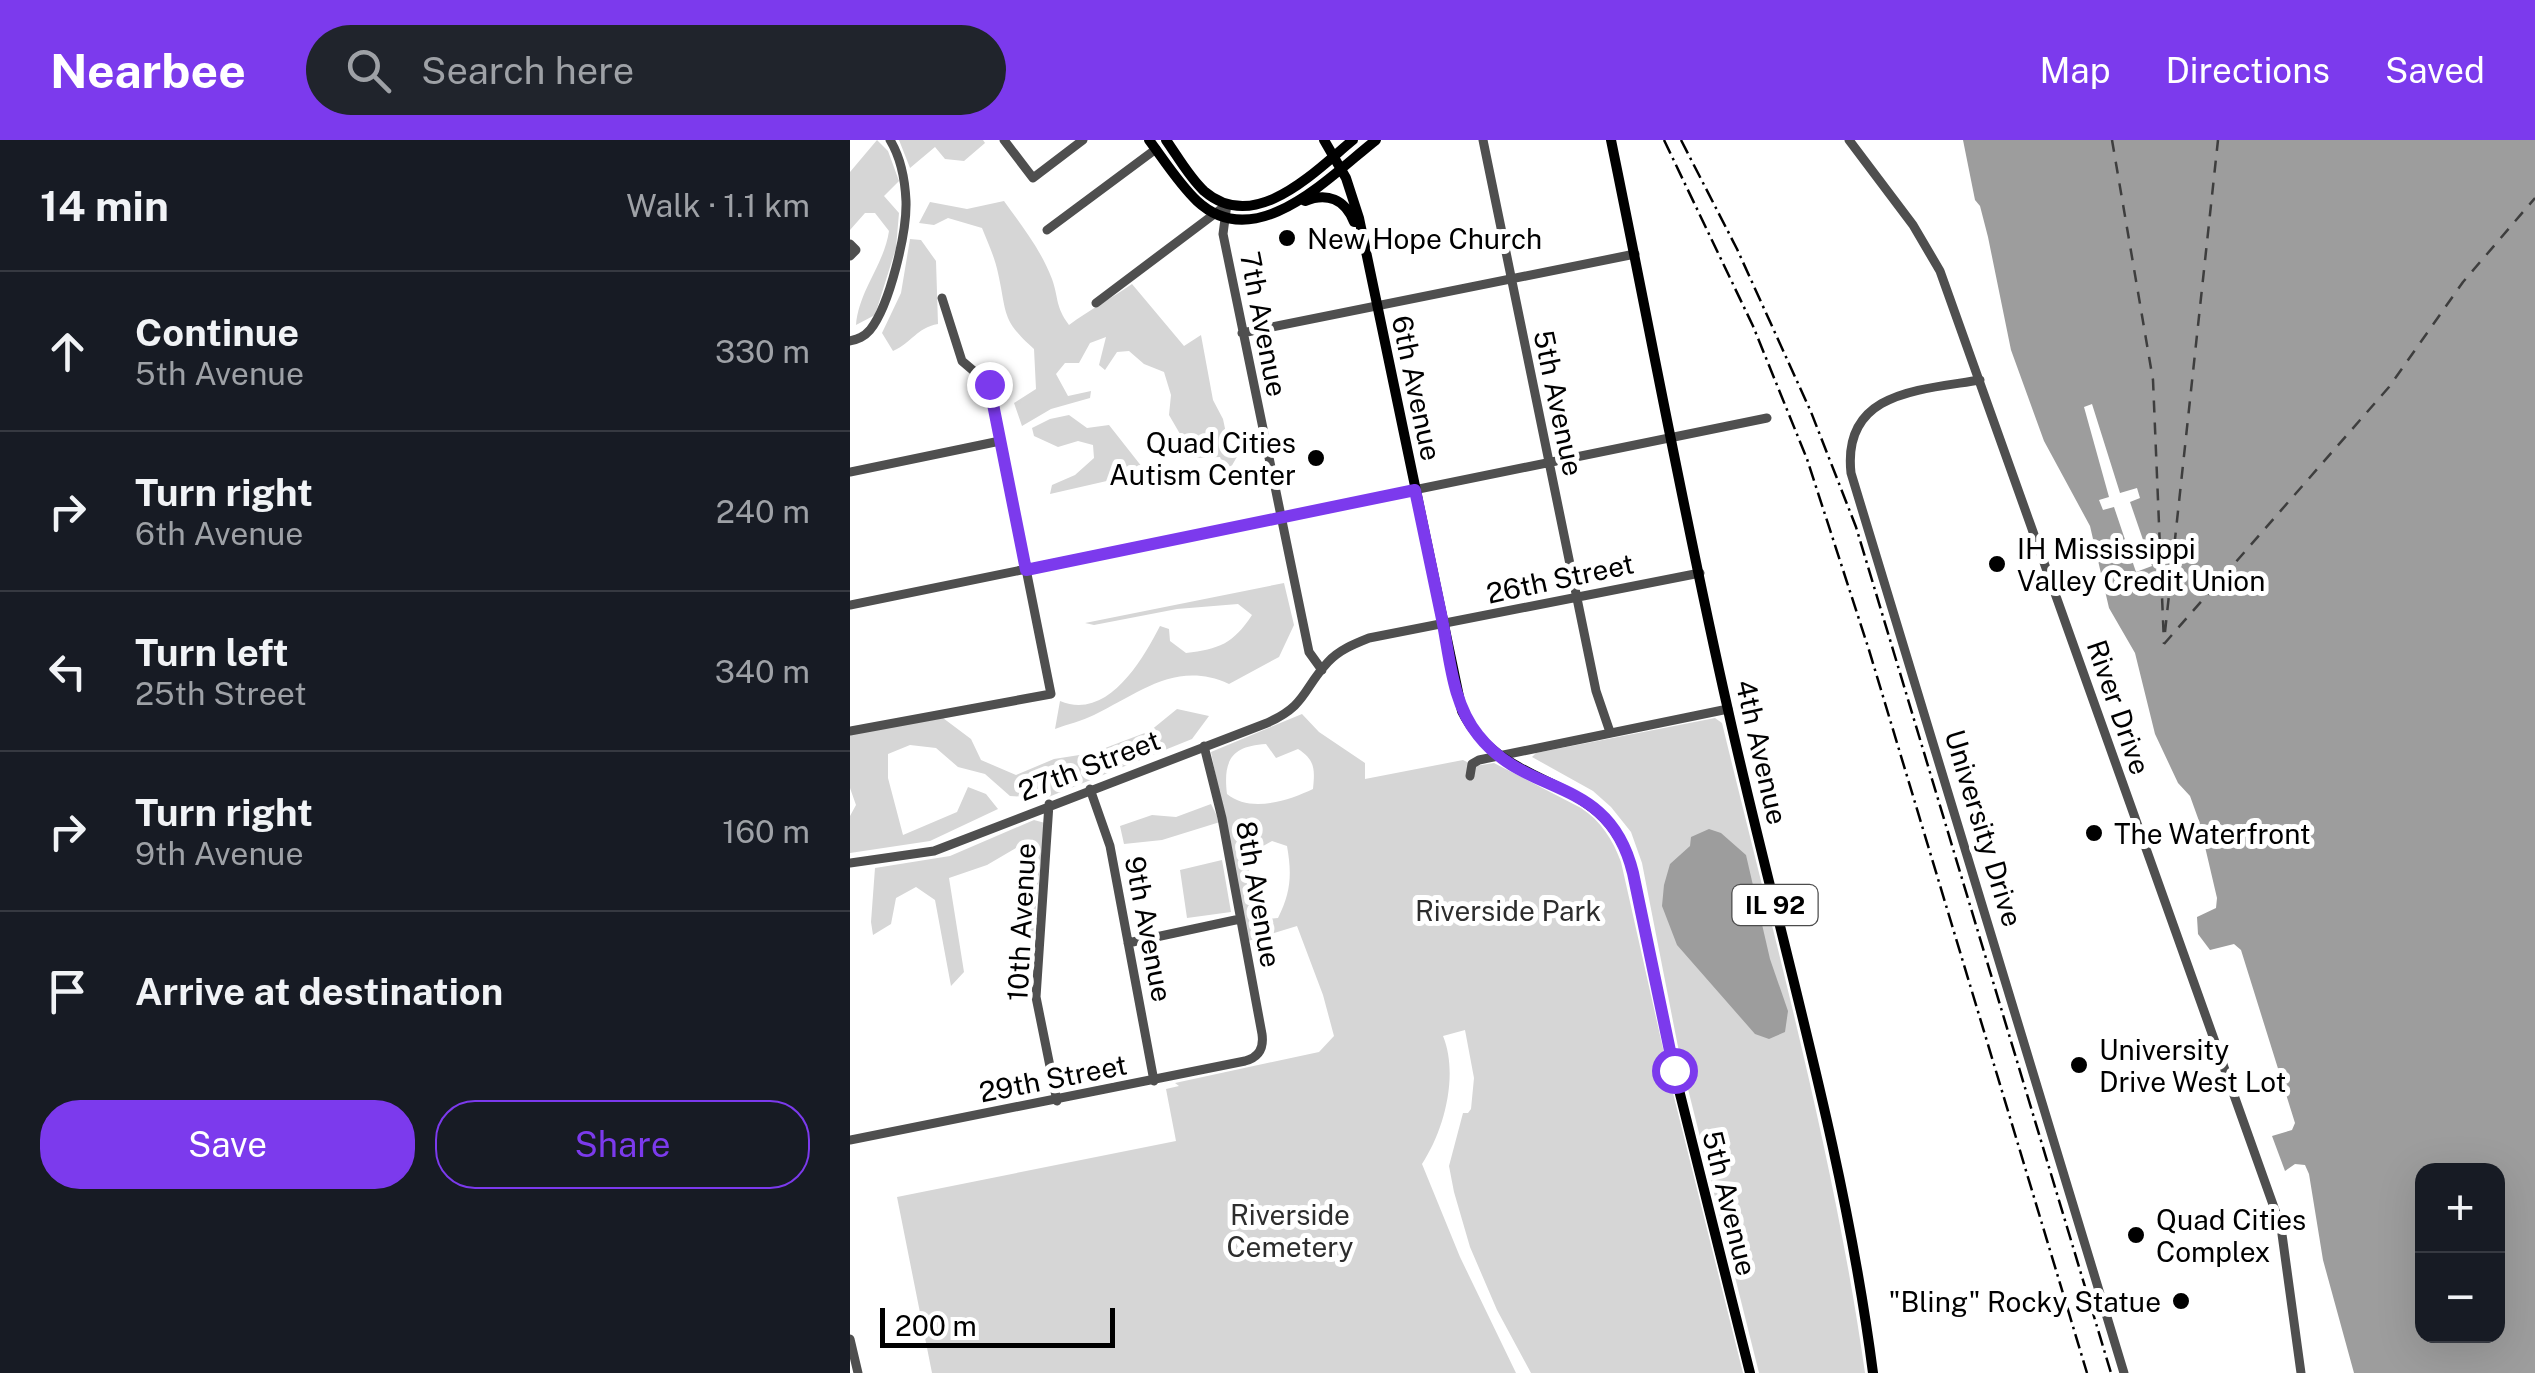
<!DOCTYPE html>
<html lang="en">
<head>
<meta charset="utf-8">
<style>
	body { margin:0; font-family:"Public Sans",sans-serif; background:#20242c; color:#f1f3f6 }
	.controls { position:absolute; right:30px; bottom:30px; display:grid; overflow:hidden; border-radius:20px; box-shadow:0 10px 40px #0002 }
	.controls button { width:90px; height:90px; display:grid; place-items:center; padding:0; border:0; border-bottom:2px solid #363941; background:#171b24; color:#f1f3f6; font:50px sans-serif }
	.scale { position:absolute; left:30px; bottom:25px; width:235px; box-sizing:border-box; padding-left:10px; border:5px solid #000; border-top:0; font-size:28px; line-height:35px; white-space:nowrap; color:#000; -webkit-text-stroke:8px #fff; paint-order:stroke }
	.stop { position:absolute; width:30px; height:30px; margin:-22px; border:8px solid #7c3aed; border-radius:50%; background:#fff }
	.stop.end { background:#7c3aed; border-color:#fff; box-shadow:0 2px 10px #0008 }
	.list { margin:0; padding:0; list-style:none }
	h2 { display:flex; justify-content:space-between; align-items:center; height:130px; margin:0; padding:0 40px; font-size:42px }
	h2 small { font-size:32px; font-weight:400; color:#9ea1a6 }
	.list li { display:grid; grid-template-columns:65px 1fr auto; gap:30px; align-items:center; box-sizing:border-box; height:160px; padding:0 40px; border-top:2px solid #363941 }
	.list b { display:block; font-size:38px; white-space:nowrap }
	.list p { margin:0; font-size:32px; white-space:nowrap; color:#9ea1a6 }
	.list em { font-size:32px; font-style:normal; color:#9ea1a6 }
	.actions { display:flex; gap:20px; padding:30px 40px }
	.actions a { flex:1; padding:22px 0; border:2px solid #7c3aed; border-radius:40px; text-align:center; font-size:35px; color:#7c3aed }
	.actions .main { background:#7c3aed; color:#fff }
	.icon { flex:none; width:55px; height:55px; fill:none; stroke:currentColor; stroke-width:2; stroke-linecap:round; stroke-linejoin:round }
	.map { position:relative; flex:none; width:1685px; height:1233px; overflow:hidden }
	header { display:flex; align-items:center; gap:60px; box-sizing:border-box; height:140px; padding:0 50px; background:#7c3aed; color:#fff }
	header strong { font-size:48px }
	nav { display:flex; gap:55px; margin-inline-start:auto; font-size:35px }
	.search { width:700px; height:90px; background:#20242c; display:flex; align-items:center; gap:25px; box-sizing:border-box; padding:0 35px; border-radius:55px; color:#9ea1a6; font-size:38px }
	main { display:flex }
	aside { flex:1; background:#171b24 }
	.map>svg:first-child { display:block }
</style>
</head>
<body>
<header>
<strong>Nearbee</strong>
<div class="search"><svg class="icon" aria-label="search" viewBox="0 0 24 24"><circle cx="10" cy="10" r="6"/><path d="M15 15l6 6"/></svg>Search here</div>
<nav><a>Map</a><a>Directions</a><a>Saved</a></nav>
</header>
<main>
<aside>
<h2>14 min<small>Walk · 1.1 km</small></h2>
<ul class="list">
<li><svg class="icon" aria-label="ahead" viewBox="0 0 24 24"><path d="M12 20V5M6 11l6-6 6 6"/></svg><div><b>Continue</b><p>5th Avenue</p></div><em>330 m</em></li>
<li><svg class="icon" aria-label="right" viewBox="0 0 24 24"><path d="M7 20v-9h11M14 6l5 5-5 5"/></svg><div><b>Turn right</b><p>6th Avenue</p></div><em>240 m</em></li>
<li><svg class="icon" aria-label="left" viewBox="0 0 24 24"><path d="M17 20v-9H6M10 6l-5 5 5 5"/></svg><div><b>Turn left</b><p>25th Street</p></div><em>340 m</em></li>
<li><svg class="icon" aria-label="right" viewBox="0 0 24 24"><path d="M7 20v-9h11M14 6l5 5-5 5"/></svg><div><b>Turn right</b><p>9th Avenue</p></div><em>160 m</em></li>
<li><svg class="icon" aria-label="arrive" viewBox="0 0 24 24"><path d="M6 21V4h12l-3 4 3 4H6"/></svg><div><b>Arrive at destination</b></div></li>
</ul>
<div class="actions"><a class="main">Save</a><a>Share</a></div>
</aside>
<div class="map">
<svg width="1685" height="1233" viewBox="0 0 1685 1233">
	<rect width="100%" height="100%" fill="#fff"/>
	<path fill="#d6d6d6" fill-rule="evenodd" d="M27 0 38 11 49 41 34 56 49 73 46 108 25 175 6 185C9 150 34 125 39 91L25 73H15L0 90V32Z
		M49 0H133L135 3 114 21 95 19 85 7 60 28Z
		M154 61C172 86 191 110 202 139 209 159 205 166 219 185 239 170 260 159 282 144L334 206 351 195 363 260 373 279 380 312 388 315 377 334 370 317 344 318 319 275 321 255 314 232 294 224 279 211 267 212 255 230 249 225 256 197 240 203 229 223H215L206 234 218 256 241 251 240 258 201 269 172 286 164 263 186 249 184 209C151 180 157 173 148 133 145 118 138 103 132 88L98 78 84 85 69 83 80 62 117 69Z
		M60 99 71 100 86 121 88 184C66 188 63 202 43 211L32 193 51 153Z
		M219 275 237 288 259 285 296 332 200 354 202 345 225 335 244 318 243 305 228 301 208 307 184 296 182 288 200 279Z
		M434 443 444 485 429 517 379 544C326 520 290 553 244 575 232 581 218 584 205 589L210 561C257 581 292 521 310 486L319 489 320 501 336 513C369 509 383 504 402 475L388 464 327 469 244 485 235 483Z
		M327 569 359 576 342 599 196 658 160 656 135 634 108 627 86 608 60 605 38 614V638L53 695 107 672 118 647 136 654 148 669 80 701 0 713V676L6 665 0 648V594L93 578 121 599 131 620 166 635 204 619 242 613 300 591Z
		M452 574 469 592 515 623V639L613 620 625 626 644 623 731 668C751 681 763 700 771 722L823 953 893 1233H681L647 1170 620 1107 604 1052 599 1026 613 973H618L621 969 624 938 615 890 593 896C609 935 594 991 572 1024L610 1117 666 1233H82L47 1057 326 1001 316 949 329 946 325 943 469 912 484 896 473 855 447 786 398 801 361 612ZM416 604 426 618 448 609C465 620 465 629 463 649 438 661 400 673 377 654 373 621 381 606 416 604ZM422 701 437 706C442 734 441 752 428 778L416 779C400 757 398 741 399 714Z
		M865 578 872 583C924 798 984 1014 1015 1233H909L830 917 792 723 781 692 761 667 743 651 682 617 686 613Z
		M361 664 370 682 312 700 274 704 270 686 302 675 326 677Z
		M184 680 195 683 183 794 175 795 179 735 166 708 137 725 99 738 114 832 101 846 85 760 66 747 46 758 41 784 23 795 21 782 25 728 100 716Z
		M372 720 381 772 337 778 330 730Z"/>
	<path fill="#9d9d9d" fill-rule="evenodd" d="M1113 0H1685V1233H1504L1473 1120 1459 1034 1455 1025 1445 1024 1435 1031 1422 996 1442 990 1445 983 1391 810 1384 804 1360 810 1348 794 1347 777 1366 768 1367 758 1349 681 1340 656 1328 643 1305 594 1285 513 1259 468 1240 386 1194 301 1161 210 1138 97 1130 66 1125 60ZM1572 1030H1648V1196H1572Z
		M859 689 871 693 896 715 920 819 938 871 935 892 919 899 905 894 827 805 812 766 814 745 820 724 840 706 841 697Z"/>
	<path fill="#fff" d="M1242 264 1270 353 1287 348 1290 358 1280 362 1302 426 1286 432 1264 367 1253 370 1249 360 1259 357 1234 267Z"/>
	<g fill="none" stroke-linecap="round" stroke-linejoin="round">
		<path stroke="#3e3e3e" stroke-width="2.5" stroke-dasharray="12 10" stroke-linecap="butt" d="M1262 0 1303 240 1314 504
			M1315 492 1368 0
			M1314 504 1539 247 1613 142 1685 58"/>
		<path stroke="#4f4f4f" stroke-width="9" d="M154 0 183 38 233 0
			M633 0 746 551 760 592
			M999 0 1063 85 1090 131 1431 1087 1451 1233
			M377 64 373 94 459 512 472 530
			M197 90 306 9
			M0 104 6 110 0 116
			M246 163 371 69
			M392 193 785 114
			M0 201C8 199 14 197 20 190 40 165 57 92 56 61 55 40 51 18 40 0
			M1130 240C1070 250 992 251 1001 333L1274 1233
			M0 332 150 301
			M0 465 917 278
			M0 591 201 554 139 244 112 221 92 158
			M620 636 622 624 629 620 878 569
			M240 649 260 706 304 941
			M199 664 186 857 207 961
			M0 723 84 711 417 583C457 565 452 550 478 522 489 510 504 504 519 498L850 433
			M278 803 390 779
			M0 1000 395 921C409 917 414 908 412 894L372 678 354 606
			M0 1199 8 1233"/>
		<path stroke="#000" stroke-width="10" d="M299 0C314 20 329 44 347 61 406 116 480 36 526 0
			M316 0C328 17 339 37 354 51 405 95 464 32 503 0
			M474 0 496 38 509 78 612 571C655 657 757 628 783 733L824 930 900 1233
			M761 0C800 190 835 381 878 570 927 790 994 1008 1023 1233
			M455 61C477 52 495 59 504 82"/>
		<path stroke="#000" stroke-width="2.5" stroke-dasharray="15 5 2.5 5" stroke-linecap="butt" d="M814 0 903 186 957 319 1019 510 1237 1233
			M831 0 887 109 961 272 1006 387 1261 1233"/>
	</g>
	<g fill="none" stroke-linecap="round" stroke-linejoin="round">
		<path stroke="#7c3aed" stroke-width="12" d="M139 244 176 430 565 350C574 393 583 436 592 479 600 518 602 563 628 595 678 659 759 634 783 733L824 930"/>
	</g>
	<g fill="#000" stroke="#fff" stroke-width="4">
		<circle cx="437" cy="98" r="10"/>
		<circle cx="466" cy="318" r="10"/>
		<circle cx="1147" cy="424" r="10"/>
		<circle cx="1244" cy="693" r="10"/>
		<circle cx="1229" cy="925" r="10"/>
		<circle cx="1286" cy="1095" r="10"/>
		<circle cx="1331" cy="1161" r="10"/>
	</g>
	<g text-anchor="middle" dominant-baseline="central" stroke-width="10" stroke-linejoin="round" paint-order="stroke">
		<rect fill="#fff" stroke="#4c4c4c" stroke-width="2.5" x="882.5" y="745" width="85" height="40" rx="8"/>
		<g font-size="25" font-weight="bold" fill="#000">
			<text x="925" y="765">IL 92</text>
		</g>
		<g font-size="28" fill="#000" stroke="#fff" text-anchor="start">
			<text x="457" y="98">New Hope Church</text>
			<text x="446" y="302" text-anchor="end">Quad Cities<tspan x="446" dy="32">Autism Center</tspan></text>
			<text x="1167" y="408">IH Mississippi<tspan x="1167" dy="32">Valley Credit Union</tspan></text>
			<text x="1264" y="693">The Waterfront</text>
			<text x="1249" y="909">University<tspan x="1249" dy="32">Drive West Lot</tspan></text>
			<text x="1306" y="1079">Quad Cities<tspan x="1306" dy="32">Complex</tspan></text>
			<text x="1311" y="1161" text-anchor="end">"Bling" Rocky Statue</text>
		</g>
		<g font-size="28" fill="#000" stroke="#fff">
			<text transform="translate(414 184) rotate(79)">7th Avenue</text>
			<text transform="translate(567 248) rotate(78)">6th Avenue</text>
			<text transform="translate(709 263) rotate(78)">5th Avenue</text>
			<text transform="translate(710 438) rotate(-12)">26th Street</text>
			<text transform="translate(1269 567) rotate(71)">River Drive</text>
			<text transform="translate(912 612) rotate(77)">4th Avenue</text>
			<text transform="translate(239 625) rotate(-21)">27th Street</text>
			<text transform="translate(1134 688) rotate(73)">University Drive</text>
			<text transform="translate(409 754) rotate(80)">8th Avenue</text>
			<text transform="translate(171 782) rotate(-87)">10th Avenue</text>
			<text transform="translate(299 789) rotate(79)">9th Avenue</text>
			<text transform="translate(203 938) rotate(-11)">29th Street</text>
			<text transform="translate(880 1063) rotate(76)">5th Avenue</text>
		</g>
		<g font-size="28" fill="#2d2d2d" stroke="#fff">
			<text x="658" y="770">Riverside Park</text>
			<text x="440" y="1074">Riverside<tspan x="440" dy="32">Cemetery</tspan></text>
		</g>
	</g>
</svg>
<div class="controls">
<button>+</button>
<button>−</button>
</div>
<div class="scale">200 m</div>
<div class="stop" style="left:824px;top:930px"></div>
<div class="stop end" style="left:139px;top:244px"></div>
</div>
</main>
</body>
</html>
